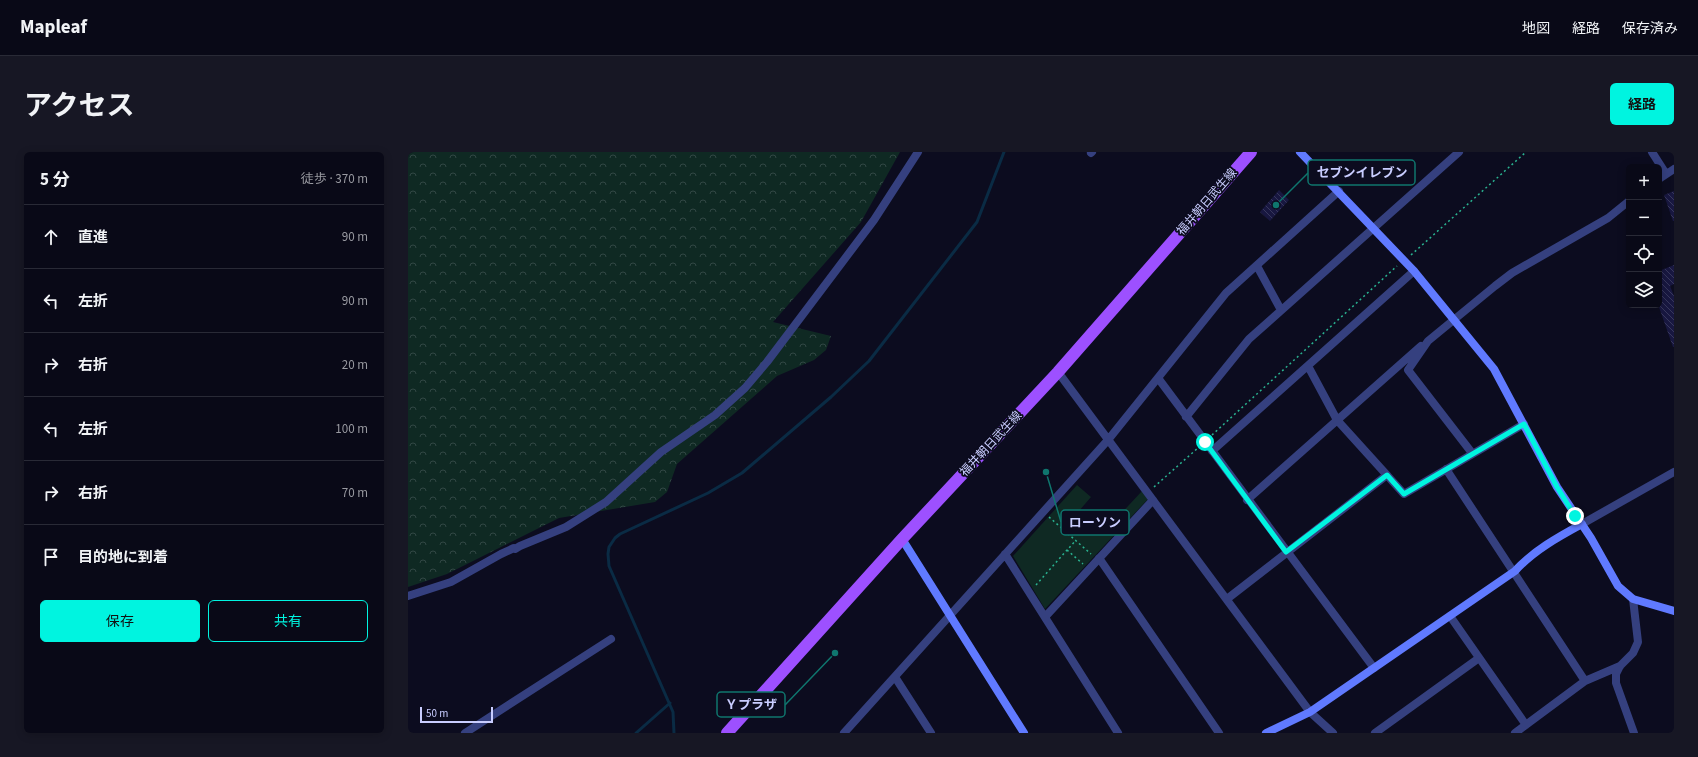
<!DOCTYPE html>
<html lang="ja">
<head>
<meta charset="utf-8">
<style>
	body { margin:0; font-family:"Source Sans 3","Noto Sans JP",sans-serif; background:#171724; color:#f1f3f6 }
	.controls { position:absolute; right:12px; top:12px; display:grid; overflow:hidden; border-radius:6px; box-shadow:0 2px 10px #0003 }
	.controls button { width:36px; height:36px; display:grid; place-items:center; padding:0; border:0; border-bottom:1px solid #292a36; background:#090917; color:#f1f3f6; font:20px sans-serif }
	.scale { position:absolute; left:12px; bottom:10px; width:73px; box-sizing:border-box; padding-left:4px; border:2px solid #c9cdff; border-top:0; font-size:11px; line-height:14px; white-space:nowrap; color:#c9cdff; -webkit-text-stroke:3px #0c0c1f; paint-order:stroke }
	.stop { position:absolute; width:12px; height:12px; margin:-9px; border:3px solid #00f4e0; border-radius:50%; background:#fff }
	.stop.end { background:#00f4e0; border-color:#fff; box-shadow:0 1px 4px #0008 }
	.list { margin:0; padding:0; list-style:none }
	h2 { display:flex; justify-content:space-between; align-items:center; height:52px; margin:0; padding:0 16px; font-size:17px }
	h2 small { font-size:13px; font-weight:400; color:#999aa1 }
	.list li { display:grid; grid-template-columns:26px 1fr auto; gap:12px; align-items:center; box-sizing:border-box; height:64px; padding:0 16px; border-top:1px solid #292a36 }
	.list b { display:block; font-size:15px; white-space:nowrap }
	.list em { font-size:13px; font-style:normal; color:#999aa1 }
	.actions { display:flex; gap:8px; padding:12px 16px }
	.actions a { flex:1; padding:9px 0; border:1px solid #00f4e0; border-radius:6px; text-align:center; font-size:14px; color:#00f4e0 }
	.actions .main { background:#00f4e0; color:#111 }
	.icon { flex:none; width:22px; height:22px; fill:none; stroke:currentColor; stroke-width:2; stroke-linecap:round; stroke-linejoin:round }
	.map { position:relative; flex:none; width:1266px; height:581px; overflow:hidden; border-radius:6px }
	header { display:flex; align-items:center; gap:24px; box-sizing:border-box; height:56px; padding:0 20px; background:#090917; border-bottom:1px solid #292a36 }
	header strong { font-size:19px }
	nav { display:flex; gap:22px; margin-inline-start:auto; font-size:14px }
	.intro { display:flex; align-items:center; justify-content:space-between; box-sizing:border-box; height:96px; padding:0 24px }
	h1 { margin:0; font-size:28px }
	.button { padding:10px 18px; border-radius:6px; background:#00f4e0; color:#111; font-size:14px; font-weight:700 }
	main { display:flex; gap:24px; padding:0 24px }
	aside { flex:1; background:#090917; border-radius:6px; box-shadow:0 2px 10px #0003 }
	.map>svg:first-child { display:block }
</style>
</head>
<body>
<header>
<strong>Mapleaf</strong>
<nav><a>地図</a><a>経路</a><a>保存済み</a></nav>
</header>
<div class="intro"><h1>アクセス</h1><a class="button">経路</a></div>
<main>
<aside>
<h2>5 分<small>徒歩 · 370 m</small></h2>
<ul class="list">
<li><svg class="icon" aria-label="ahead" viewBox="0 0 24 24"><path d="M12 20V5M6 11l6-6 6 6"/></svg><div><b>直進</b></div><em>90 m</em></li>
<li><svg class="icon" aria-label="left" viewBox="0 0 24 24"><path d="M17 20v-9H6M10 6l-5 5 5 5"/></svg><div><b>左折</b></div><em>90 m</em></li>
<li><svg class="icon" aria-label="right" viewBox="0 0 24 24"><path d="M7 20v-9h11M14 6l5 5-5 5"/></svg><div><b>右折</b></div><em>20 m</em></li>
<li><svg class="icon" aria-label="left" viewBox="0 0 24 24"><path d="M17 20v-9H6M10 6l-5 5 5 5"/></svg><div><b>左折</b></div><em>100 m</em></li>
<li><svg class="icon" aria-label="right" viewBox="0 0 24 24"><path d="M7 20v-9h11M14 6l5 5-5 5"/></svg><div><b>右折</b></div><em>70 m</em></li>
<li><svg class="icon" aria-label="arrive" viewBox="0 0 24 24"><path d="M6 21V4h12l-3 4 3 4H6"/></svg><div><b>目的地に到着</b></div></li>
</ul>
<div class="actions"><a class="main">保存</a><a>共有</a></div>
</aside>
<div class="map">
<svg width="1266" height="581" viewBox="0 0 1266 581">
	<defs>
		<pattern id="forest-crowns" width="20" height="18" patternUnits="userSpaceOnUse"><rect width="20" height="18" fill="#0f2923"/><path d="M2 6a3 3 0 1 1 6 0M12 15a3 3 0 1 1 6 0" fill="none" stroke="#314744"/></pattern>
		<pattern id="building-back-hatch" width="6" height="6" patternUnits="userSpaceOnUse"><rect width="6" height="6" fill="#181740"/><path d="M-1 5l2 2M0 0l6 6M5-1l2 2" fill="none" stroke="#38385d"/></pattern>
	</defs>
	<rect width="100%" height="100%" fill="#0c0c1f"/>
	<path fill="url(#forest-crowns)" d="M0 0H492L453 70 365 170 423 184 418 198 406 208 369 224 269 312 259 340 247 350 151 366 39 422 0 435Z"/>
	<path fill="#0f2923" d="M669 333 683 345 671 359 687 372 699 358 708 367 734 339 740 347 637 457 605 404Z"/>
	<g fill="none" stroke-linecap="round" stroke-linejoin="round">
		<path stroke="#0a2b44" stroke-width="3" d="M228 581 262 551
			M266 581 265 560 201 414 200 402 201 395 207 386 212 382 300 341 334 321 423 245 461 209 569 70 596 0"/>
	</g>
	<path fill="url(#building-back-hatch)" d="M871 38 881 48 862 69 852 60Z
		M1266 39V69H1265L1256 43Z
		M1266 113V132L1262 134 1266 144V195H1265L1251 155V119Z"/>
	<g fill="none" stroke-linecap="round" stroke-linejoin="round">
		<path stroke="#2ab391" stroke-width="1.5" stroke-dasharray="2 3" stroke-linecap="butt" d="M1003 103 1118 0
			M804 283 989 114
			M746 335 791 295
			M641 365 683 402
			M659 398 675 412
			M628 433 668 388"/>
		<path stroke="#35407f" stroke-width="8" d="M1244 0 1258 22
			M683 1 684 0
			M1251 27 1266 17
			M849 114 873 158
			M900 214 929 268 996 342 1116 272
			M650 220 902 560 925 581
			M750 226 966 516
			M778 265 841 187 1051 0
			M804 299 1006 119
			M1064 301 1000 218 1020 189 1087 134 1104 121 1200 66 1221 49
			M1038 317 1177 529
			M839 348 1013 194
			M1174 372 1266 320
			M597 402 710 581
			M691 406 811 581
			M0 444 43 430 93 402 106 396 107 397 112 394 158 375 198 350 253 300 307 263 337 236 359 210 466 68 510 0
			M819 447 979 323
			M1225 447 1230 490 1225 501 1212 514 1208 522V531L1226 581
			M1042 464 1118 573
			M637 465 745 348
			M487 525 523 581
			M57 581 203 487
			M436 581 700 288 818 141 931 39
			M967 581 1071 506
			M1107 581 1177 529 1212 514"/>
		<path stroke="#607aff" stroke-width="8" d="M892 0 1006 119 1086 217 1149 335 1183 386 1210 434 1225 447 1266 459
			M494 387 616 581
			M858 581 902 560 1107 419C1125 399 1150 385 1174 372"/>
		<path stroke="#9d50ff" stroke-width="12" d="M319 581 494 387 650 220 843 0"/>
	</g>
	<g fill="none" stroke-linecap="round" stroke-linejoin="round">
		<path stroke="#00f4e0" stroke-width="5" d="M797 290 878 400 979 323 996 342 1116 272 1149 335 1167 364"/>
	</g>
	<g text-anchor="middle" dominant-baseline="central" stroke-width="3.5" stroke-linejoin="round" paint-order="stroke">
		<g font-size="12" fill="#c9cdff" stroke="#0c0c1f">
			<text transform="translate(799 50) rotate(-49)">福井朝日武生線</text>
			<text transform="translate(583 292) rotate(-47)">福井朝日武生線</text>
		</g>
	</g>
	<path fill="none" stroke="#0f766e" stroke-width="1.5" d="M868 53L900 21M638 320L653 370M427 501L377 553"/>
	<g fill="#0f766e" stroke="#0c0c1f" stroke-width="1.5">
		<circle cx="868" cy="53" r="4"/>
		<circle cx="638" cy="320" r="4"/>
		<circle cx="427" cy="501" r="4"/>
	</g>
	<g fill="#0c0c1f" stroke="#0f766e" stroke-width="1.5">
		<rect x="900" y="8" width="107" height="25" rx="4"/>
		<rect x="653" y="358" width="68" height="25" rx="4"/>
		<rect x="309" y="540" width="68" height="25" rx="4"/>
	</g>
	<g font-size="13" text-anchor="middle" font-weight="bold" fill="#c9cdff">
		<text x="954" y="25">セブンイレブン</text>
		<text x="687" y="375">ローソン</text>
		<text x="343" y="557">Ｙプラザ</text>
	</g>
</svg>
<div class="controls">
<button>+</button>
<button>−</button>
<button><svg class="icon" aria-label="locate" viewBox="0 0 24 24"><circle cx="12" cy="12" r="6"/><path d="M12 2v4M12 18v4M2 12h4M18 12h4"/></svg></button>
<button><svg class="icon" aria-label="layers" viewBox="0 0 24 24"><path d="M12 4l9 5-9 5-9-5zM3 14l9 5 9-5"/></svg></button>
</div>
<div class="scale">50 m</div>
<div class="stop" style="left:797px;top:290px"></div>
<div class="stop end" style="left:1167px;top:364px"></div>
</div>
</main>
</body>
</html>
